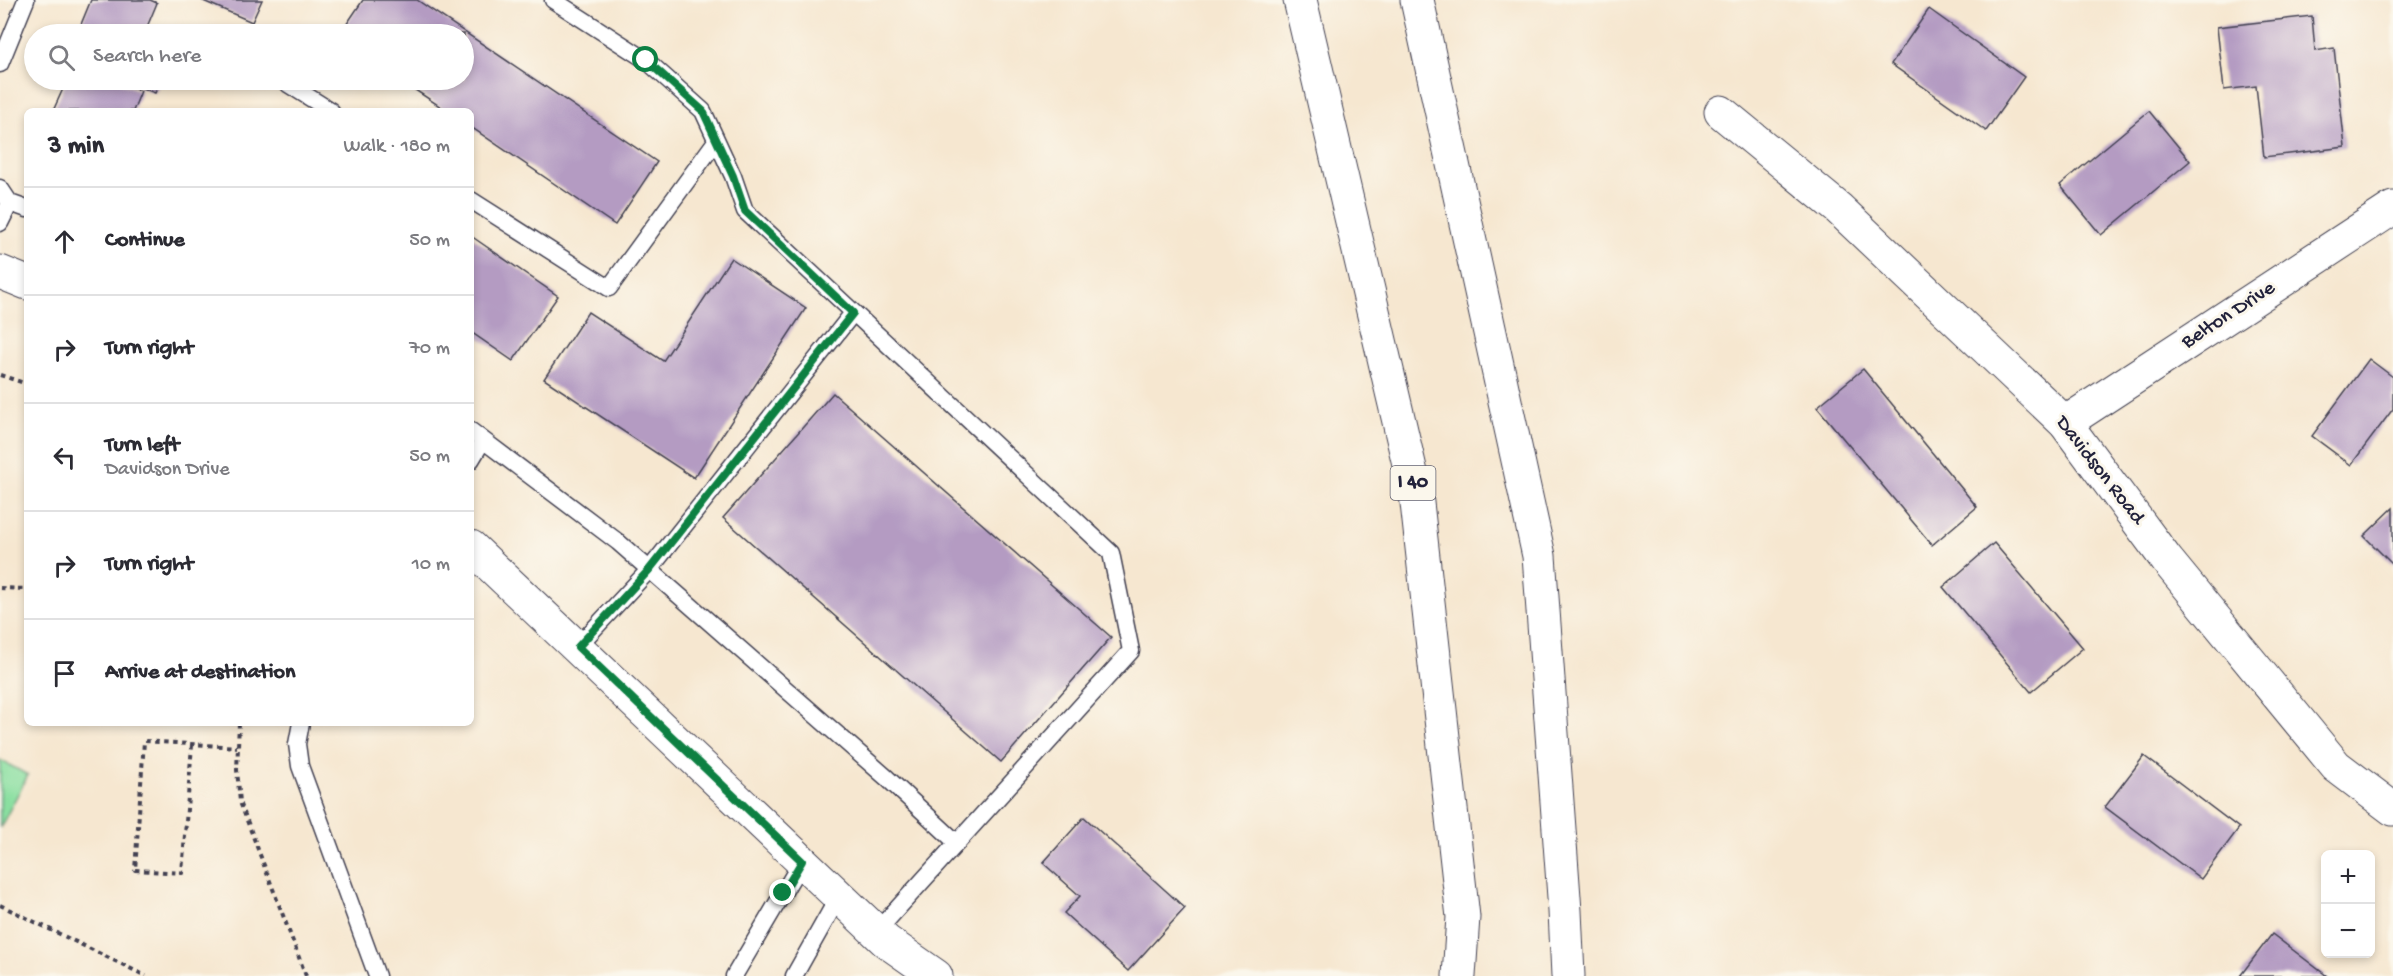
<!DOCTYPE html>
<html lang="en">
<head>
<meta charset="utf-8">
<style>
	body { margin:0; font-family:"Gochi Hand",sans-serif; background:#f2f2f3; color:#2b2b33 }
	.controls { position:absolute; right:18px; bottom:18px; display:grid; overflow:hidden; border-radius:9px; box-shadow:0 3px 9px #0003 }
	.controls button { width:54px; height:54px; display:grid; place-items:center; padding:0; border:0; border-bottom:2px solid #e1e1e2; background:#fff; color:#2b2b33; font:30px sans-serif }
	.stop { position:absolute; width:18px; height:18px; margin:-14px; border:4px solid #0b8043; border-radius:50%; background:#fff }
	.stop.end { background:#0b8043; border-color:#fff; box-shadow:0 2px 6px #0008 }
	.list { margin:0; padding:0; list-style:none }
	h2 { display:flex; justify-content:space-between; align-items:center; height:78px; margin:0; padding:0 24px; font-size:26px }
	h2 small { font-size:20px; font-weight:400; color:#7c7c81 }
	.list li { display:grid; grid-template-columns:39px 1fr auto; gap:18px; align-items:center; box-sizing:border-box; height:108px; padding:0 24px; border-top:2px solid #e1e1e2 }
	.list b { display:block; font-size:22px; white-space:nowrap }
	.list p { margin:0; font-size:20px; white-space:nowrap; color:#7c7c81 }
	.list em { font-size:20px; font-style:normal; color:#7c7c81 }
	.icon { flex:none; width:33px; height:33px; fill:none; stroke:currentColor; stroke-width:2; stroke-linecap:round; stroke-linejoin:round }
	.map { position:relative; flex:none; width:2393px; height:976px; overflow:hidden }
	.search { position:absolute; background:#fff; box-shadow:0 3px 9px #0003; left:24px; top:24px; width:450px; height:66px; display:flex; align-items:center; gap:15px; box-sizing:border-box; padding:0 21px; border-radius:33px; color:#7c7c81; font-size:22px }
	.panel { position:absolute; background:#fff; box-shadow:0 3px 9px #0003; left:24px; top:108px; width:450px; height:618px; border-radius:9px }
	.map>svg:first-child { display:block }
</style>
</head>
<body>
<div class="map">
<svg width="2393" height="976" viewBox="0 0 2393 976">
	<rect width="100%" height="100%" fill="#fbf7ec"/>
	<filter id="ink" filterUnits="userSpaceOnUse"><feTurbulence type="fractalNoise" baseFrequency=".0167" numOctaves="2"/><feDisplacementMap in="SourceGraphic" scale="12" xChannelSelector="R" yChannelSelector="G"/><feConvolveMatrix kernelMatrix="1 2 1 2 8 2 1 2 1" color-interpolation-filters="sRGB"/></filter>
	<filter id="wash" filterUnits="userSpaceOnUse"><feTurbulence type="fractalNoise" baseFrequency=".008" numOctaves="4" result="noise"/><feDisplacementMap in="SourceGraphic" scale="24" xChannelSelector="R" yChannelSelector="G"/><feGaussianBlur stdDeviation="1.35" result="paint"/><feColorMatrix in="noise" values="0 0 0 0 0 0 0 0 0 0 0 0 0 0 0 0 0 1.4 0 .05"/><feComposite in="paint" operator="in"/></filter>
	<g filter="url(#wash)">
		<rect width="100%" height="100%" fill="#f6e7d0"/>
		<path fill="#8adfa0" stroke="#56806e" stroke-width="1.5" d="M0 760 28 775 0 828Z"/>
		<g id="blocks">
			<path fill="#b49bc2" d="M91 0H150L157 3 144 34H77Z
				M201 0H262L252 22Z
				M363 0H417L657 162 615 225 471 127V111H447L400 80H464V34H340Z
				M1929 9 2024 77 1986 131 1891 64Z
				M2312 16 2315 51 2334 48 2345 147 2264 157 2256 86 2224 90 2217 27Z
				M67 80H113L141 91 133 111H53Z
				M122 80H161L155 93Z
				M2149 111 2190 161 2101 235 2060 185Z
				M471 236 558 296 513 361 471 332Z
				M731 258 806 308 694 478 544 379 588 312 663 361Z
				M2369 359 2393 377V409L2351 465 2312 436Z
				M1863 369 1977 507 1932 545 1817 407Z
				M833 393 1111 637 1001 762 723 518Z
				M2393 508V565L2364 536Z
				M1994 543 2083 648 2031 692 1943 587Z
				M2144 756 2239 828 2201 879 2105 807Z
				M1084 817 1185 908 1128 971 1064 913 1080 896 1043 863Z
				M2272 934 2327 976H2240Z"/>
		</g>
	</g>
	<g filter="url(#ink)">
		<use href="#blocks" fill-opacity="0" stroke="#424051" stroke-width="1.5"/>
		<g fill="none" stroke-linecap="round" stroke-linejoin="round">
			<defs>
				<path id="service" d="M553 0 646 60 703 111 733 176 745 211 1111 553 1131 651 877 931
					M0 64 26 0
					M288 84 331 111
					M0 188 10 203 0 223
					M471 200 609 288 716 141
					M10 203 27 209
					M471 431 618 542 887 778 957 843
					M471 460 483 440
					M577 647 649 570 853 313
					M301 723 297 744 300 766 377 976
					M734 976 802 861
					M794 976 839 896"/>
				<path id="minor" d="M2065 423 2393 208"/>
				<path id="tertiary" d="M1721 112 1838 208 2065 423 2166 559 2336 766 2393 809
					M0 272 27 283
					M471 547 886 941 936 976"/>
				<path id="motorway" d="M1300 0 1416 494 1463 917 1459 976
					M1417 0 1539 556 1565 911 1568 976"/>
			</defs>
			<use href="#service" stroke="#424051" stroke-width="19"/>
			<use href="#minor" stroke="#424051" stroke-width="35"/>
			<use href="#tertiary" stroke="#424051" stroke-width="35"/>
			<use href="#motorway" stroke="#424051" stroke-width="35"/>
			<path stroke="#424051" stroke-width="4" stroke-dasharray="4.5 4.5" stroke-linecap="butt" d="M0 375 27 384
				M0 588 27 589
				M239 723 237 770 240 802 306 976
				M192 745 182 873 135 870 144 741 237 747
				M0 905 146 976"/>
			<use href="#service" stroke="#fff" stroke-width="16"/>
			<use href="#minor" stroke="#fff" stroke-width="33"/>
			<use href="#tertiary" stroke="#fff" stroke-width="33"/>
			<use href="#motorway" stroke="#fff" stroke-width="33"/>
		</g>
	</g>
	<g fill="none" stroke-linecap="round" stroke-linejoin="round" filter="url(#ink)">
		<path stroke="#0b8043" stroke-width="8" d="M646 60 703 111 733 176 745 211 853 313 649 570 578 647 802 861 783 893"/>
	</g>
	<g text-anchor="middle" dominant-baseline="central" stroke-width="6" stroke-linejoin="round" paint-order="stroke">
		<rect fill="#fbf7ec" stroke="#636270" stroke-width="1.5" x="1390.5" y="466" width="45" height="34" rx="4.5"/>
		<g font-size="20" font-weight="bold" fill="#22223b">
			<text x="1413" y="483">I 40</text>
		</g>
		<g font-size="21" fill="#22223b" stroke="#fbf7ec">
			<text transform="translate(2229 316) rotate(-33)">Belton Drive</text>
			<text transform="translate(2099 471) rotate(52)">Davidson Road</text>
		</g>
	</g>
</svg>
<div class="controls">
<button>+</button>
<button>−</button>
</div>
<div class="stop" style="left:646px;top:60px"></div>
<div class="stop end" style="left:783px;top:893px"></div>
<div class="search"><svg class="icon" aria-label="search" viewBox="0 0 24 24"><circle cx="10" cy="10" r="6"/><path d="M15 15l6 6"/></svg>Search here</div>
<section class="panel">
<h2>3 min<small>Walk · 180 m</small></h2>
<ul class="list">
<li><svg class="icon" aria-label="ahead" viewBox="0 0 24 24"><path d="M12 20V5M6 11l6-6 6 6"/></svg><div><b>Continue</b></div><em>50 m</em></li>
<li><svg class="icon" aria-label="right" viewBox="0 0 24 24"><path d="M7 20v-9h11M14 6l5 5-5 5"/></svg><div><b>Turn right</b></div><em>70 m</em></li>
<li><svg class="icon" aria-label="left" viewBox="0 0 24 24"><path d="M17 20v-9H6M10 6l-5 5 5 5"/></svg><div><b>Turn left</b><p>Davidson Drive</p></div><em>50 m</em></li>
<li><svg class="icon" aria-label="right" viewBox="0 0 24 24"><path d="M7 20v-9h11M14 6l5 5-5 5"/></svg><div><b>Turn right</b></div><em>10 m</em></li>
<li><svg class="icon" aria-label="arrive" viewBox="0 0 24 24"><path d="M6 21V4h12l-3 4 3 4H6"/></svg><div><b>Arrive at destination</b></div></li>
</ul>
</section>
</div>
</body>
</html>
